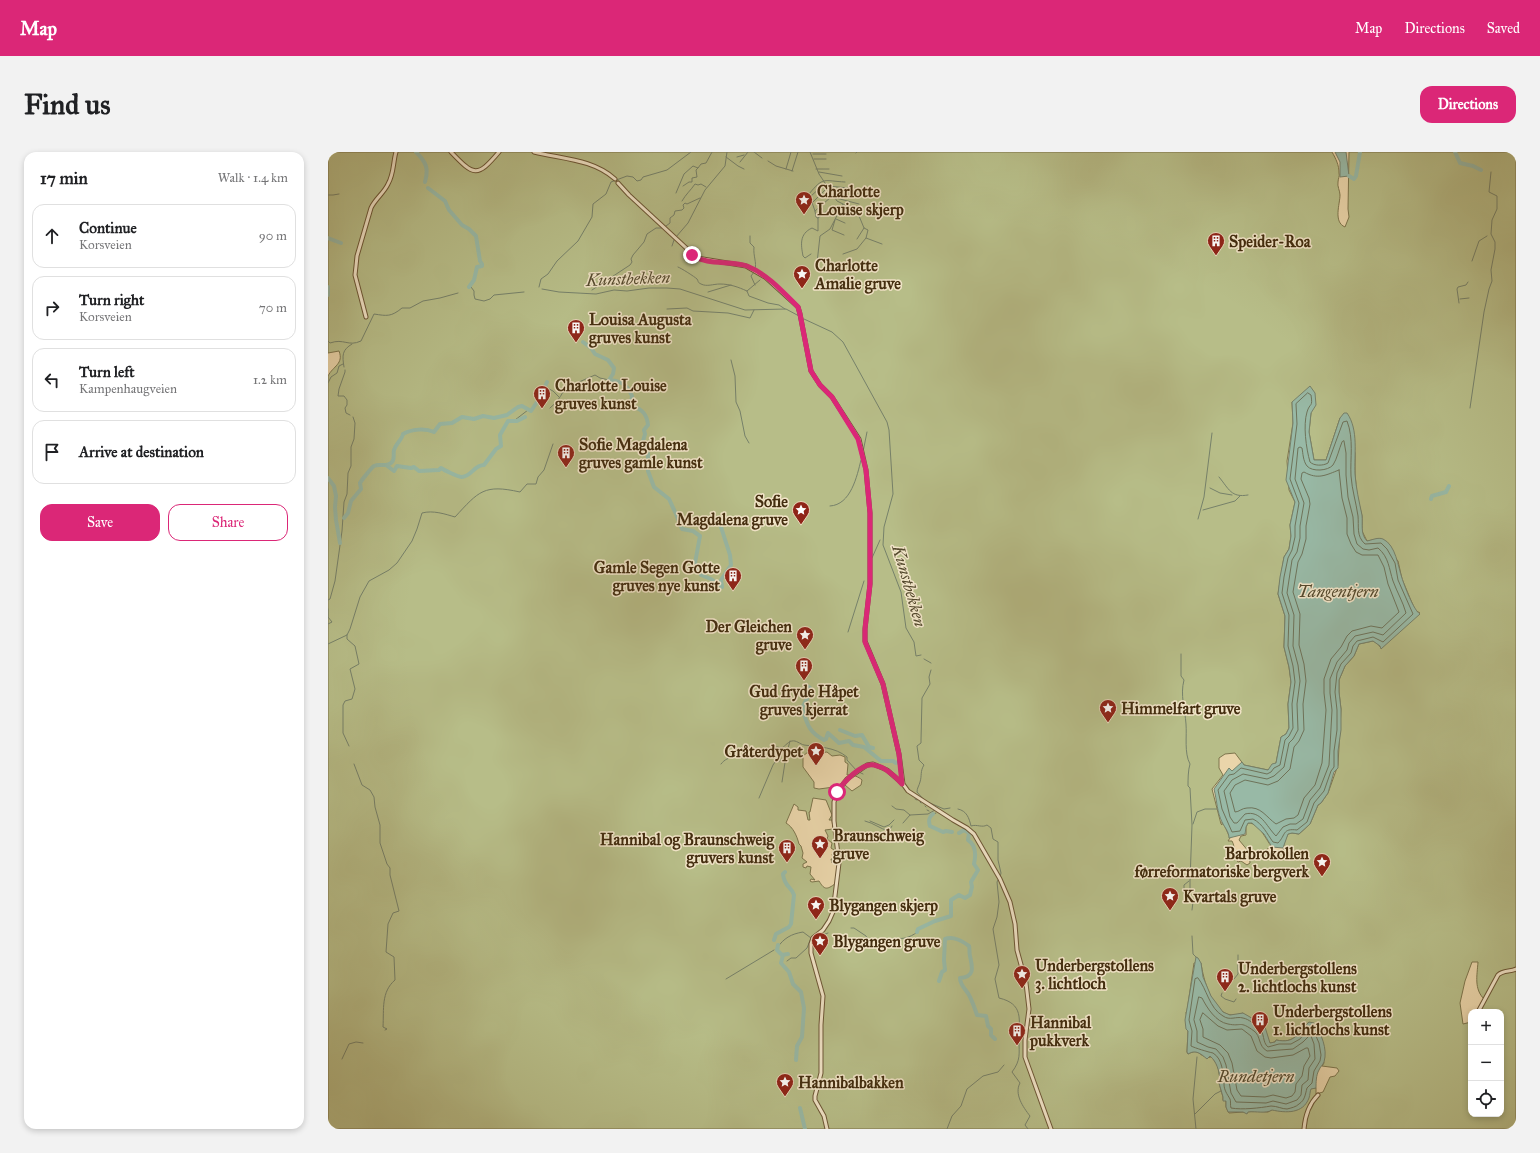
<!DOCTYPE html>
<html lang="en">
<head>
<meta charset="utf-8">
<style>
	body { margin:0; font-family:"IM FELL Great Primer",serif; background:#f2f2f2; color:#202124 }
	.controls { position:absolute; right:12px; bottom:12px; display:grid; overflow:hidden; border-radius:8px; box-shadow:0 2px 6px #0003 }
	.controls button { width:36px; height:36px; display:grid; place-items:center; padding:0; border:0; border-bottom:1px solid #e0e0e0; background:#fff; color:#202124; font:20px sans-serif }
	.stop { position:absolute; width:12px; height:12px; margin:-9px; border:3px solid #db2777; border-radius:50%; background:#fff }
	.stop.end { background:#db2777; border-color:#fff; box-shadow:0 1px 4px #0008 }
	.list { margin:0; padding:0; list-style:none }
	h2 { display:flex; justify-content:space-between; align-items:center; height:52px; margin:0; padding:0 16px; font-size:17px }
	h2 small { font-size:13px; font-weight:400; color:#757577 }
	.list li { display:grid; grid-template-columns:26px 1fr auto; gap:12px; align-items:center; box-sizing:border-box; height:64px; margin:0 8px 8px; padding:0 8px; border:1px solid #e0e0e0; border-radius:12px }
	.list b { display:block; font-size:15px; white-space:nowrap }
	.list p { margin:0; font-size:13px; white-space:nowrap; color:#757577 }
	.list em { font-size:13px; font-style:normal; color:#757577 }
	.actions { display:flex; gap:8px; padding:12px 16px }
	.actions a { flex:1; padding:9px 0; border:1px solid #db2777; border-radius:12px; text-align:center; font-size:14px; color:#db2777 }
	.actions .main { background:#db2777; color:#fff }
	.icon { flex:none; width:22px; height:22px; fill:none; stroke:currentColor; stroke-width:2; stroke-linecap:round; stroke-linejoin:round }
	.map { position:relative; flex:none; width:1188px; height:977px; overflow:hidden; border-radius:12px }
	header { display:flex; align-items:center; gap:24px; box-sizing:border-box; height:56px; padding:0 20px; background:#db2777; color:#fff }
	header strong { font-size:19px }
	nav { display:flex; gap:22px; margin-inline-start:auto; font-size:14px }
	.intro { display:flex; align-items:center; justify-content:space-between; box-sizing:border-box; height:96px; padding:0 24px }
	h1 { margin:0; font-size:28px }
	.button { padding:10px 18px; border-radius:12px; background:#db2777; color:#fff; font-size:14px; font-weight:700 }
	main { display:flex; gap:24px; padding:0 24px }
	aside { flex:1; background:#fff; border-radius:12px; box-shadow:0 2px 6px #0003 }
	.map>svg:first-child { display:block }
</style>
</head>
<body>
<header>
<strong>Map</strong>
<nav><a>Map</a><a>Directions</a><a>Saved</a></nav>
</header>
<div class="intro"><h1>Find us</h1><a class="button">Directions</a></div>
<main>
<aside>
<h2>17 min<small>Walk · 1.4 km</small></h2>
<ul class="list">
<li><svg class="icon" aria-label="ahead" viewBox="0 0 24 24"><path d="M12 20V5M6 11l6-6 6 6"/></svg><div><b>Continue</b><p>Korsveien</p></div><em>90 m</em></li>
<li><svg class="icon" aria-label="right" viewBox="0 0 24 24"><path d="M7 20v-9h11M14 6l5 5-5 5"/></svg><div><b>Turn right</b><p>Korsveien</p></div><em>70 m</em></li>
<li><svg class="icon" aria-label="left" viewBox="0 0 24 24"><path d="M17 20v-9H6M10 6l-5 5 5 5"/></svg><div><b>Turn left</b><p>Kampenhaugveien</p></div><em>1.2 km</em></li>
<li><svg class="icon" aria-label="arrive" viewBox="0 0 24 24"><path d="M6 21V4h12l-3 4 3 4H6"/></svg><div><b>Arrive at destination</b></div></li>
</ul>
<div class="actions"><a class="main">Save</a><a>Share</a></div>
</aside>
<div class="map">
<svg width="1188" height="977" viewBox="0 0 1188 977">
	<rect width="100%" height="100%" fill="#ead5aa"/>
	<filter id="stains"><feTurbulence type="fractalNoise" baseFrequency=".005" numOctaves="4"/><feColorMatrix values="0 0 0 0 .2 0 0 0 0 .09 0 0 0 0 .02 0 0 0 .5 -.17"/></filter>
	<radialGradient id="worn" r=".72"><stop offset=".6" stop-color="#630" stop-opacity="0"/><stop offset="1" stop-color="#630" stop-opacity=".3"/></radialGradient>
	<path fill="#b7bd88" stroke="#7d754c" fill-rule="evenodd" d="M0 0H1004C1008 7 1011 13 1011 21 1012 24 1010 27 1010 30 1009 34 1012 39 1012 43 1012 52 1005 70 1017 75L1021 65 1020 57 1021 0H1188V977H0V224C5 214 16 212 11 199L0 201ZM964 250 983 261 981 280 986 308H998L1012 266 1027 301V322L1029 343 1034 364V379L1039 389 1050 387 1070 409 1074 427 1087 458 1092 461 1053 496 1049 491 1045 489 1031 492 1026 504 1017 514 1011 528V540L1013 557 1010 613 1000 641 993 651 990 653 982 672 971 682 964 681 960 682 956 691 955 701 950 704 940 703 938 700 939 697 944 695C937 687 932 671 920 671L918 675V683L913 684 911 688 921 700 922 711 919 713 913 709 910 710C905 704 908 696 904 689H900L902 686C899 680 898 675 894 670V673L893 672 884 637 895 623 891 616V606L897 602 907 601 916 613 940 618 948 611 953 585 958 582 961 576 960 552 963 530 961 515 956 495 957 464 950 442 956 405 961 397 963 384 962 373 967 350 961 338 959 309 965 271ZM485 598 491 601 499 600 504 604 512 603 517 605V610L520 612 519 623C524 622 531 625 534 628L533 633 524 639 517 633 510 639 506 635 491 637 486 636V630L475 615V604L480 600ZM485 646 498 648 504 663 501 668H504L505 677 497 678 500 684 499 687 504 691 503 696 506 698 504 703 507 707H503L504 711 505 709 510 711 508 731C498 739 496 737 491 729L484 730 482 729 483 727 487 728 482 722 483 715 479 714 478 716 475 715V712L479 710 474 706 475 701 473 694 471 692C469 684 465 675 458 671L466 652 470 655V658L478 659 480 668H482L481 660H482ZM1144 810H1150C1149 824 1146 837 1156 847L1150 860H1173V962H1143V870L1135 872 1132 851 1137 829ZM866 811H873C875 826 884 861 903 863 907 864 911 862 915 861L940 888 942 891 947 890 948 888C968 892 969 881 981 870L996 911 994 914 1009 916 1011 919 1007 924 1002 925 995 940 988 942V936H983L940 960 929 959 901 961 898 955V949L895 948V945L891 931 892 927 890 914 884 905C882 905 880 906 878 905 870 903 871 896 860 902L859 900 860 879 858 860 859 859Z"/>
	<path fill="#98b9a6" stroke="#76816a" d="M1007 0H1018L1021 24 1012 25V10Z
		M982 234 987 241 988 253 983 261 981 280 986 308H998L1012 266 1016 261H1019C1031 278 1026 303 1027 322 1028 336 1031 349 1034 363 1035 372 1032 382 1039 389 1044 388 1050 385 1055 387 1068 393 1070 415 1074 426 1076 433 1086 459 1092 462L1053 497 1052 494 1045 489 1031 492 1026 504 1017 514 1011 528V540L1013 557V578L1010 599V616L1006 620 1000 641 993 651 990 653 982 672 971 682 964 681 960 682 955 696 944 695 936 682 924 671H920L918 675 917 682 901 686C901 680 897 676 894 670 889 660 889 649 886 637L901 616 904 619 914 610 916 613 940 618 944 612 948 611 953 585 958 582 961 576 960 552 963 530 961 515 956 495 957 464 950 442 952 425 956 405 961 397 963 384 962 373 967 350 958 328 965 271 964 250Z
		M868 805 870 806 873 811 875 825 883 844 895 860 902 863 915 861 922 865 937 875 942 891 947 890 948 888C968 892 969 881 981 870L986 871C993 881 1000 897 996 910 995 913 992 915 991 918 988 923 988 931 988 936L983 937C982 939 982 943 981 946 975 962 958 961 944 958 938 962 928 959 920 960L919 962 915 960H900L898 955V949H895V945L891 931 892 927C891 919 889 910 882 904L879 907C873 902 868 897 860 902L859 900 860 879 858 877 857 868Z"/>
	<g fill="none" stroke-linecap="round" stroke-linejoin="round">
		<path stroke="#6e735a" stroke-width="1" d="M980 241 983 243C985 256 982 250 979 260 975 273 978 296 982 310 986 314 995 314 1000 311L1015 270 1019 269C1026 287 1022 306 1023 324 1024 338 1028 350 1030 364 1031 374 1028 384 1037 392L1053 391 1059 397 1067 411 1070 428 1085 462 1055 490 1045 485 1029 489 1025 494 1023 501 1013 512 1009 521 1007 540 1009 558V578L1006 599V615L1003 619 996 639 986 651 979 670 969 678C954 676 958 683 950 691L945 690C939 682 935 672 925 667L917 668 912 679 904 680 894 657 890 638 901 623 906 622 913 616 939 622 943 620 946 616 952 613 957 588 961 584 965 576 964 552 967 530 965 514 960 494 961 463 954 441 956 425 960 406 964 398 967 385V374L971 351 962 327 969 272 968 252Z
			M1016 289 1018 301V323L1020 345 1025 365 1026 382 1029 392 1035 397 1041 398 1050 396C1061 405 1061 417 1065 429 1069 440 1075 450 1078 461L1055 483 1045 480 1027 484 1021 491 1019 498 1009 510 1002 527V541L1004 558 1001 613 992 636 982 648 975 667 968 672H962L955 675 948 684C938 674 933 658 917 662L909 671H906L902 665 896 639 904 628 915 622 939 627 946 624 956 615 961 591 965 587 970 578 969 552 972 529 970 513 965 494 966 463 959 441 964 408 969 400 972 386V374L976 351 967 327 970 296 972 295 974 296C975 301 975 309 979 314 984 320 1000 319 1005 313 1009 307 1011 297 1014 290Z
			M1011 318 1014 346 1019 366V382L1023 392 1028 400 1034 403H1050L1056 415 1060 432 1071 460 1054 476 1043 474 1024 479 1019 484 1013 495 1003 507 996 527V541L998 558 994 611 987 633 976 646 970 663 966 666 958 667 948 672C938 665 933 654 919 656 914 656 911 660 907 660L902 641 907 633 917 628 940 633 950 629 962 617 966 595 971 589 976 578 975 552 978 529 976 512 971 493 972 462 965 440 970 410 974 402 978 387V374L982 352 981 346 973 327 974 321 976 320C990 328 998 323 1011 318Z
			M870 826C879 837 881 856 895 864 902 869 908 864 915 866 921 867 927 873 931 876 937 881 934 890 940 895L951 892H963L972 887 982 875H984L991 891 993 903 992 909 986 919 984 931 979 936C977 943 977 948 971 952 968 955 963 956 959 957 954 957 949 954 943 954 932 956 914 958 903 956 902 953 903 949 902 947 899 942 896 938 896 932 895 922 895 907 885 901 880 900 867 896 863 894L864 879 861 868 867 827Z
			M871 845 874 846C879 856 888 870 900 872 914 875 911 868 926 879 933 884 930 894 939 899L965 897 975 890 981 884H983L986 892 987 907 981 916 980 928 974 933 973 943 969 948 958 952 945 949 938 951 908 950 903 941 898 913 895 905 888 897 880 895 869 890V879L866 868Z
			M875 861 890 874 899 878 914 877 923 884 929 899 937 905 943 906 965 903 978 896H980L982 904 976 914 974 924 968 932 967 940 964 944 958 946 945 943 937 945 913 944 909 938 904 911 900 901 892 893 875 885V877L872 868Z"/>
		<path stroke="#76816a" stroke-width="1" d="M426 0 434 6
			M482 0 491 22 509 49 515 52 502 77 492 84 489 111 490 113V118
			M528 1 529 0
			M485 2H498
			M398 5 410 14 416 17
			M409 5 416 3
			M486 7H498
			M440 9 448 14 465 19
			M412 10 420 0
			M458 17 463 0
			M488 17H501
			M464 19 470 0
			M491 20 514 24
			M355 34 361 30H364V26L369 25 368 18 370 16
			M500 34 520 36
			M504 38 533 42
			M348 41 356 22 365 14 370 16 373 12 378 11 384 0
			M0 43H5L11 42
			M482 45 495 33
			M508 46 531 52
			M354 49C358 42 363 38 367 32L370 33 373 32 378 35
			M484 51 498 37
			M515 52 529 59 536 76 540 78 538 86 554 92
			M487 59 503 45
			M490 66 504 55
			M508 67 517 71
			M507 68 504 78 516 83
			M338 74 342 71V66L346 63 347 59 354 58 356 56 355 53 357 51 359 52 372 46
			M422 84V91L426 95C425 104 429 110 427 118
			M348 85 360 71 377 38 397 14 399 0
			M529 87 536 76
			M344 94 346 88
			M483 102 477 106 475 104C473 93 471 82 484 76L490 79V66L488 65 487 59 481 42C496 24 495 29 517 30
			M515 102 529 97 538 86
			M1144 109 1151 89 1159 84
			M350 115C353 116 367 125 369 127 371 130 369 130 373 132 379 135 385 132 392 132 402 132 410 135 419 139L421 144 440 151 451 153 457 157
			M426 120 423 124 427 133
			M211 135 213 127 220 122 229 109 250 89 264 65 265 52 278 42 283 30 299 24 305 25 309 29 313 28 315 25 339 18 363 0
			M141 136 143 135 146 139V143L147 147 156 149 162 147 166 143 196 140
			M214 137 231 140 268 142 286 138 299 139 321 136H339L352 137 417 158 458 157 471 164
			M264 138 302 113 304 110 303 107 305 103 316 90 319 82 328 76H334
			M419 139 432 128
			M380 140 403 133
			M1132 147 1141 146
			M1131 151 1129 137 1130 135 1138 133 1140 130
			M339 157 359 156 365 159 400 161 422 166 426 158
			M476 167 504 180 515 190 559 270 561 278 565 342 556 375 555 393 573 440 578 476 586 490 588 504 593 503
			M0 189 2 191C16 186 20 195 33 189L46 162C59 164 63 165 74 156H82L95 149 112 146 130 141
			M403 208 407 224 408 250 412 259 417 284 421 291
			M16 215C14 203 14 198 24 192
			M17 218V220L11 237 10 244H16L19 248V253L17 256 18 261 22 263
			M0 231 3 225 9 221 11 214 15 212
			M217 235 225 239 231 245
			M222 256C227 252 232 246 235 240L242 237 251 230 267 223 272 226 281 228
			M1142 256 1156 160 1161 137 1164 129 1163 118 1167 97V90L1163 82 1164 68 1169 57V44L1161 40 1163 20
			M187 268 200 258
			M535 300 539 280
			M891 325C901 337 903 346 920 343
			M882 336 892 341 904 343
			M502 354C523 353 529 324 533 308
			M875 358 907 349 912 344
			M870 367 876 345 884 281
			M544 406 552 388
			M0 448 2 447 7 429 14 379 16 350 19 342 20 321 23 314V295L26 287 27 271 25 265
			M0 457V465L4 470 0 472
			M520 480 536 429
			M19 483V487L27 494 31 512 22 517 27 537 24 547 17 549 15 553V581L21 594
			M0 492 19 483 22 477 32 445 41 429 61 418 69 411 84 389 89 377 94 361C105 358 117 362 127 365 151 339 156 332 192 340L199 332H208L210 325 216 318 225 292
			M853 502V524L856 528C852 543 857 557 858 572 859 584 856 601 862 612 860 618 860 628 860 634L862 636 864 673 862 729V743L865 750 864 758
			M596 507 603 511
			M603 518 601 525 602 532 594 546 593 588V591L589 594 591 608 596 613C592 619 594 624 592 630 591 634 589 636 589 640L597 649 616 657 622 656
			M458 602 473 603
			M26 612 34 633 42 638 46 645 47 655 52 673V691L59 712 62 716V723L71 759 65 761 60 772 58 800 66 805 67 828C53 840 56 857 55 875L59 877 57 878
			M393 612C401 602 409 606 421 606L426 601H433L449 595 454 596C457 594 461 589 464 589 468 588 472 592 476 593 491 595 507 595 519 605V608L529 619
			M531 620 535 622
			M454 630 458 604 462 589
			M431 646 445 613 447 610 452 609V601L454 597
			M587 647 589 648
			M592 650 593 651
			M564 654 568 657 576 658 582 663
			M597 654 598 655
			M630 657C639 659 641 666 643 674 649 672 654 676 659 673L663 676 665 687 670 690V708L673 721 672 725
			M599 658 601 659
			M605 662 608 661
			M537 669C546 671 552 677 561 679L564 674
			M542 669 556 675 561 673 566 668
			M575 671 582 663 600 662 607 658
			M865 672 869 660 877 657H889
			M670 728 669 730 671 750 669 765 665 777 671 813 667 827 671 846C696 852 691 867 691 888 691 902 693 908 684 920L692 931C686 942 695 955 702 964L697 973 700 977
			M861 729 856 733V742L865 749
			M523 776H526L538 784 542 790 545 789 553 798 556 797C561 782 568 788 577 786 581 785 586 783 589 780
			M864 784 865 802 868 805
			M487 787 492 784 500 781
			M449 796C456 786 463 782 475 780L483 786 479 796 468 806H463L459 809
			M398 827 446 798
			M906 827 910 822V803
			M894 841 893 844 897 847 906 850 908 847
			M14 907 21 892 28 890 35 891
			M867 962 887 942 893 939
			M619 977 624 964 633 954 639 937 655 924 670 920 676 913
			M868 977 865 947 869 905"/>
		<path stroke="#98b9a6" stroke-width="4" d="M88 0C98 10 101 16 97 30
			M1127 0 1132 11 1145 14 1153 18
			M1021 24 1026 27 1028 24 1032 0
			M100 36 117 49 121 58 134 73 141 77 148 84 152 109 154 112V114L149 115 146 128 141 135
			M0 86 13 91
			M0 135V143
			M255 190 263 196 267 202 280 208 286 216 285 222 281 228C293 229 299 232 304 244L303 251 305 255C315 257 319 263 320 273L316 278 317 282 315 289 320 302V319L326 335 341 347 348 362 354 377 365 379 372 384 367 411 371 416 373 423 383 427 394 435
			M58 313 66 319 69 314 83 316 86 315 91 319 111 318 113 316C116 318 130 325 134 325 144 324 146 313 156 313L168 297 173 294 172 283 180 269H189L197 265
			M0 326 6 334 8 344 7 355 8 368 12 391
			M1103 347 1104 344 1118 340 1121 334
			M16 366 20 361 23 349 33 337 32 331C33 329 44 315 46 314 52 311 59 316 64 310 67 307 65 302 66 298 68 291 74 288 75 282 84 277 97 276 106 280L112 272 124 271 134 265 146 267 155 264 166 266 179 263 190 255 194 254 203 259 213 244 219 230
			M384 371 392 372 402 403 403 413 393 428 394 434
			M479 534 482 536V541L474 556C479 571 480 580 496 588L498 587 500 581 511 591 521 589 525 593 536 595 553 609H565L568 611
			M512 578 527 584 534 583 541 595 545 596
			M605 662C601 665 600 668 602 674L615 680 618 679 624 680
			M589 780 590 777 607 769 623 764V748L631 743 637 746 642 743 644 735 643 730 650 718 646 712C648 703 648 693 640 688L641 681 636 678 631 681
			M446 788 448 782 461 775 463 772 466 743C464 735 456 735 455 722L457 720
			M450 793 449 798 454 803 460 802
			M455 803 453 811 461 820 465 832 473 840 476 856 474 885 469 894 468 908
			M611 829 614 820 617 818 616 808 617 787C626 784 634 789 641 794 642 797 641 800 642 804 644 814 648 825 632 826 632 834 639 838 642 845 645 851 647 857 649 863L658 864 660 874 663 877V883L667 887
			M472 956 477 977"/>
		<defs>
			<path id="street" d="M123 0C146 24 149 26 171 0
				M206 0C234 7 265 7 287 27
				M290 31 301 43 369 106 418 114 437 125 470 155 472 162 483 219 492 233 504 245 531 287 538 318 542 361V432L537 477V489L555 532 571 602 575 632 580 639 625 668 639 676 646 682 672 727 682 750 687 772 689 798 698 831 701 857 697 888V905L723 977
				M38 165 27 123 28 114 29 104 43 56C47 47 56 41 60 32 66 22 65 10 68 0
				M1150 860 1170 823C1175 818 1182 820 1188 817
				M499 977 496 964 487 948V944L493 921V873L495 844 483 801V792L485 786 495 778 501 769 505 760 511 711 506 669V650L509 640 519 627 539 613 545 612 559 618 575 632
				M976 977C977 964 981 952 990 943"/>
		</defs>
		<use href="#street" stroke="#6d5736" stroke-width="5"/>
		<use href="#street" stroke="#f1e4c8" stroke-width="3"/>
	</g>
	<g fill="none" stroke-linecap="round" stroke-linejoin="round">
		<path stroke="#db2777" stroke-width="5" d="M364 103C380 114 401 108 419 114 439 122 455 140 470 155L472 162 483 219 492 233 504 245 530 287 538 318 542 361V432L537 477V490L555 532 571 602 574 632C567 624 557 615 546 613 534 610 515 631 509 640"/>
	</g>
	<defs>
		<symbol id="sight-pin" viewBox="-11 -11 22 30"><path d="M0 17L-7.5 6A9.5 9.5 0 1 1 7.5 6Z" fill="#8f2418" stroke="#f1e4c8"/><path d="M0-6L1.8-2.2L6-1.7L2.9 1.2L3.7 5.4L0 3.3L-3.7 5.4L-2.9 1.2L-6-1.7L-1.8-2.2Z" fill="#fff"/></symbol>
		<symbol id="building-pin" viewBox="-11 -11 22 30"><path d="M0 17L-7.5 6A9.5 9.5 0 1 1 7.5 6Z" fill="#8f2418" stroke="#f1e4c8"/><path d="M-4-6H4V6H1V3H-1V6H-4ZM-2.5-4.3h1.7v1.8h-1.7ZM.8-4.3h1.7v1.8H.8ZM-2.5-1h1.7V.8h-1.7ZM.8-1h1.7V.8H.8Z" fill="#fff"/></symbol>
	</defs>
	<g fill-rule="evenodd">
		<use href="#sight-pin" x="466" y="38" width="20" height="27"/>
		<use href="#building-pin" x="878" y="79" width="20" height="27"/>
		<use href="#sight-pin" x="464" y="112" width="20" height="27"/>
		<use href="#building-pin" x="238" y="166" width="20" height="27"/>
		<use href="#building-pin" x="204" y="232" width="20" height="27"/>
		<use href="#building-pin" x="228" y="291" width="20" height="27"/>
		<use href="#sight-pin" x="463" y="348" width="20" height="27"/>
		<use href="#building-pin" x="395" y="414" width="20" height="27"/>
		<use href="#sight-pin" x="467" y="473" width="20" height="27"/>
		<use href="#building-pin" x="466" y="504" width="20" height="27"/>
		<use href="#sight-pin" x="770" y="546" width="20" height="27"/>
		<use href="#sight-pin" x="478" y="589" width="20" height="27"/>
		<use href="#sight-pin" x="482" y="682" width="20" height="27"/>
		<use href="#building-pin" x="449" y="686" width="20" height="27"/>
		<use href="#sight-pin" x="984" y="700" width="20" height="27"/>
		<use href="#sight-pin" x="832" y="734" width="20" height="27"/>
		<use href="#sight-pin" x="478" y="743" width="20" height="27"/>
		<use href="#sight-pin" x="482" y="779" width="20" height="27"/>
		<use href="#sight-pin" x="684" y="812" width="20" height="27"/>
		<use href="#building-pin" x="887" y="815" width="20" height="27"/>
		<use href="#building-pin" x="922" y="858" width="20" height="27"/>
		<use href="#building-pin" x="679" y="869" width="20" height="27"/>
		<use href="#sight-pin" x="447" y="920" width="20" height="27"/>
	</g>
	<g text-anchor="middle" dominant-baseline="central" stroke-width="3" stroke-linejoin="round" paint-order="stroke">
		<g font-size="16" font-weight="bold" fill="#432d0f" stroke="#f1e4c8" text-anchor="start">
			<text x="489" y="39">Charlotte<tspan x="489" dy="18">Louise skjerp</tspan></text>
			<text x="901" y="89">Speider-Roa</text>
			<text x="487" y="113">Charlotte<tspan x="487" dy="18">Amalie gruve</tspan></text>
			<text x="261" y="167">Louisa Augusta<tspan x="261" dy="18">gruves kunst</tspan></text>
			<text x="227" y="233">Charlotte Louise<tspan x="227" dy="18">gruves kunst</tspan></text>
			<text x="251" y="292">Sofie Magdalena<tspan x="251" dy="18">gruves gamle kunst</tspan></text>
			<text x="460" y="349" text-anchor="end">Sofie<tspan x="460" dy="18">Magdalena gruve</tspan></text>
			<text x="392" y="415" text-anchor="end">Gamle Segen Gotte<tspan x="392" dy="18">gruves nye kunst</tspan></text>
			<text x="464" y="474" text-anchor="end">Der Gleichen<tspan x="464" dy="18">gruve</tspan></text>
			<text x="476" y="539" text-anchor="middle">Gud fryde Håpet<tspan x="476" dy="18">gruves kjerrat</tspan></text>
			<text x="793" y="556">Himmelfart gruve</text>
			<text x="475" y="599" text-anchor="end">Gråterdypet</text>
			<text x="505" y="683">Braunschweig<tspan x="505" dy="18">gruve</tspan></text>
			<text x="446" y="687" text-anchor="end">Hannibal og Braunschweig<tspan x="446" dy="18">gruvers kunst</tspan></text>
			<text x="981" y="701" text-anchor="end">Barbrokollen<tspan x="981" dy="18">førreformatoriske bergverk</tspan></text>
			<text x="855" y="744">Kvartals gruve</text>
			<text x="501" y="753">Blygangen skjerp</text>
			<text x="505" y="789">Blygangen gruve</text>
			<text x="707" y="813">Underbergstollens<tspan x="707" dy="18">3. lichtloch</tspan></text>
			<text x="910" y="816">Underbergstollens<tspan x="910" dy="18">2. lichtlochs kunst</tspan></text>
			<text x="945" y="859">Underbergstollens<tspan x="945" dy="18">1. lichtlochs kunst</tspan></text>
			<text x="702" y="870">Hannibal<tspan x="702" dy="18">pukkverk</tspan></text>
			<text x="470" y="930">Hannibalbakken</text>
		</g>
		<g font-size="17" font-style="italic" fill="#54492d" stroke="#f1e4c8">
			<text transform="translate(300 127) rotate(-2)">Kunstbekken</text>
			<text transform="translate(581 434) rotate(74)">Kunstbekken</text>
			<text x="1010" y="439">Tangentjern</text>
			<text x="928" y="924">Rundetjern</text>
		</g>
	</g>
	<rect width="100%" height="100%" filter="url(#stains)"/>
	<rect width="100%" height="100%" fill="url(#worn)"/>
</svg>
<div class="controls">
<button>+</button>
<button>−</button>
<button><svg class="icon" aria-label="locate" viewBox="0 0 24 24"><circle cx="12" cy="12" r="6"/><path d="M12 2v4M12 18v4M2 12h4M18 12h4"/></svg></button>
</div>
<div class="stop" style="left:509px;top:640px"></div>
<div class="stop end" style="left:364px;top:103px"></div>
</div>
</main>
</body>
</html>
